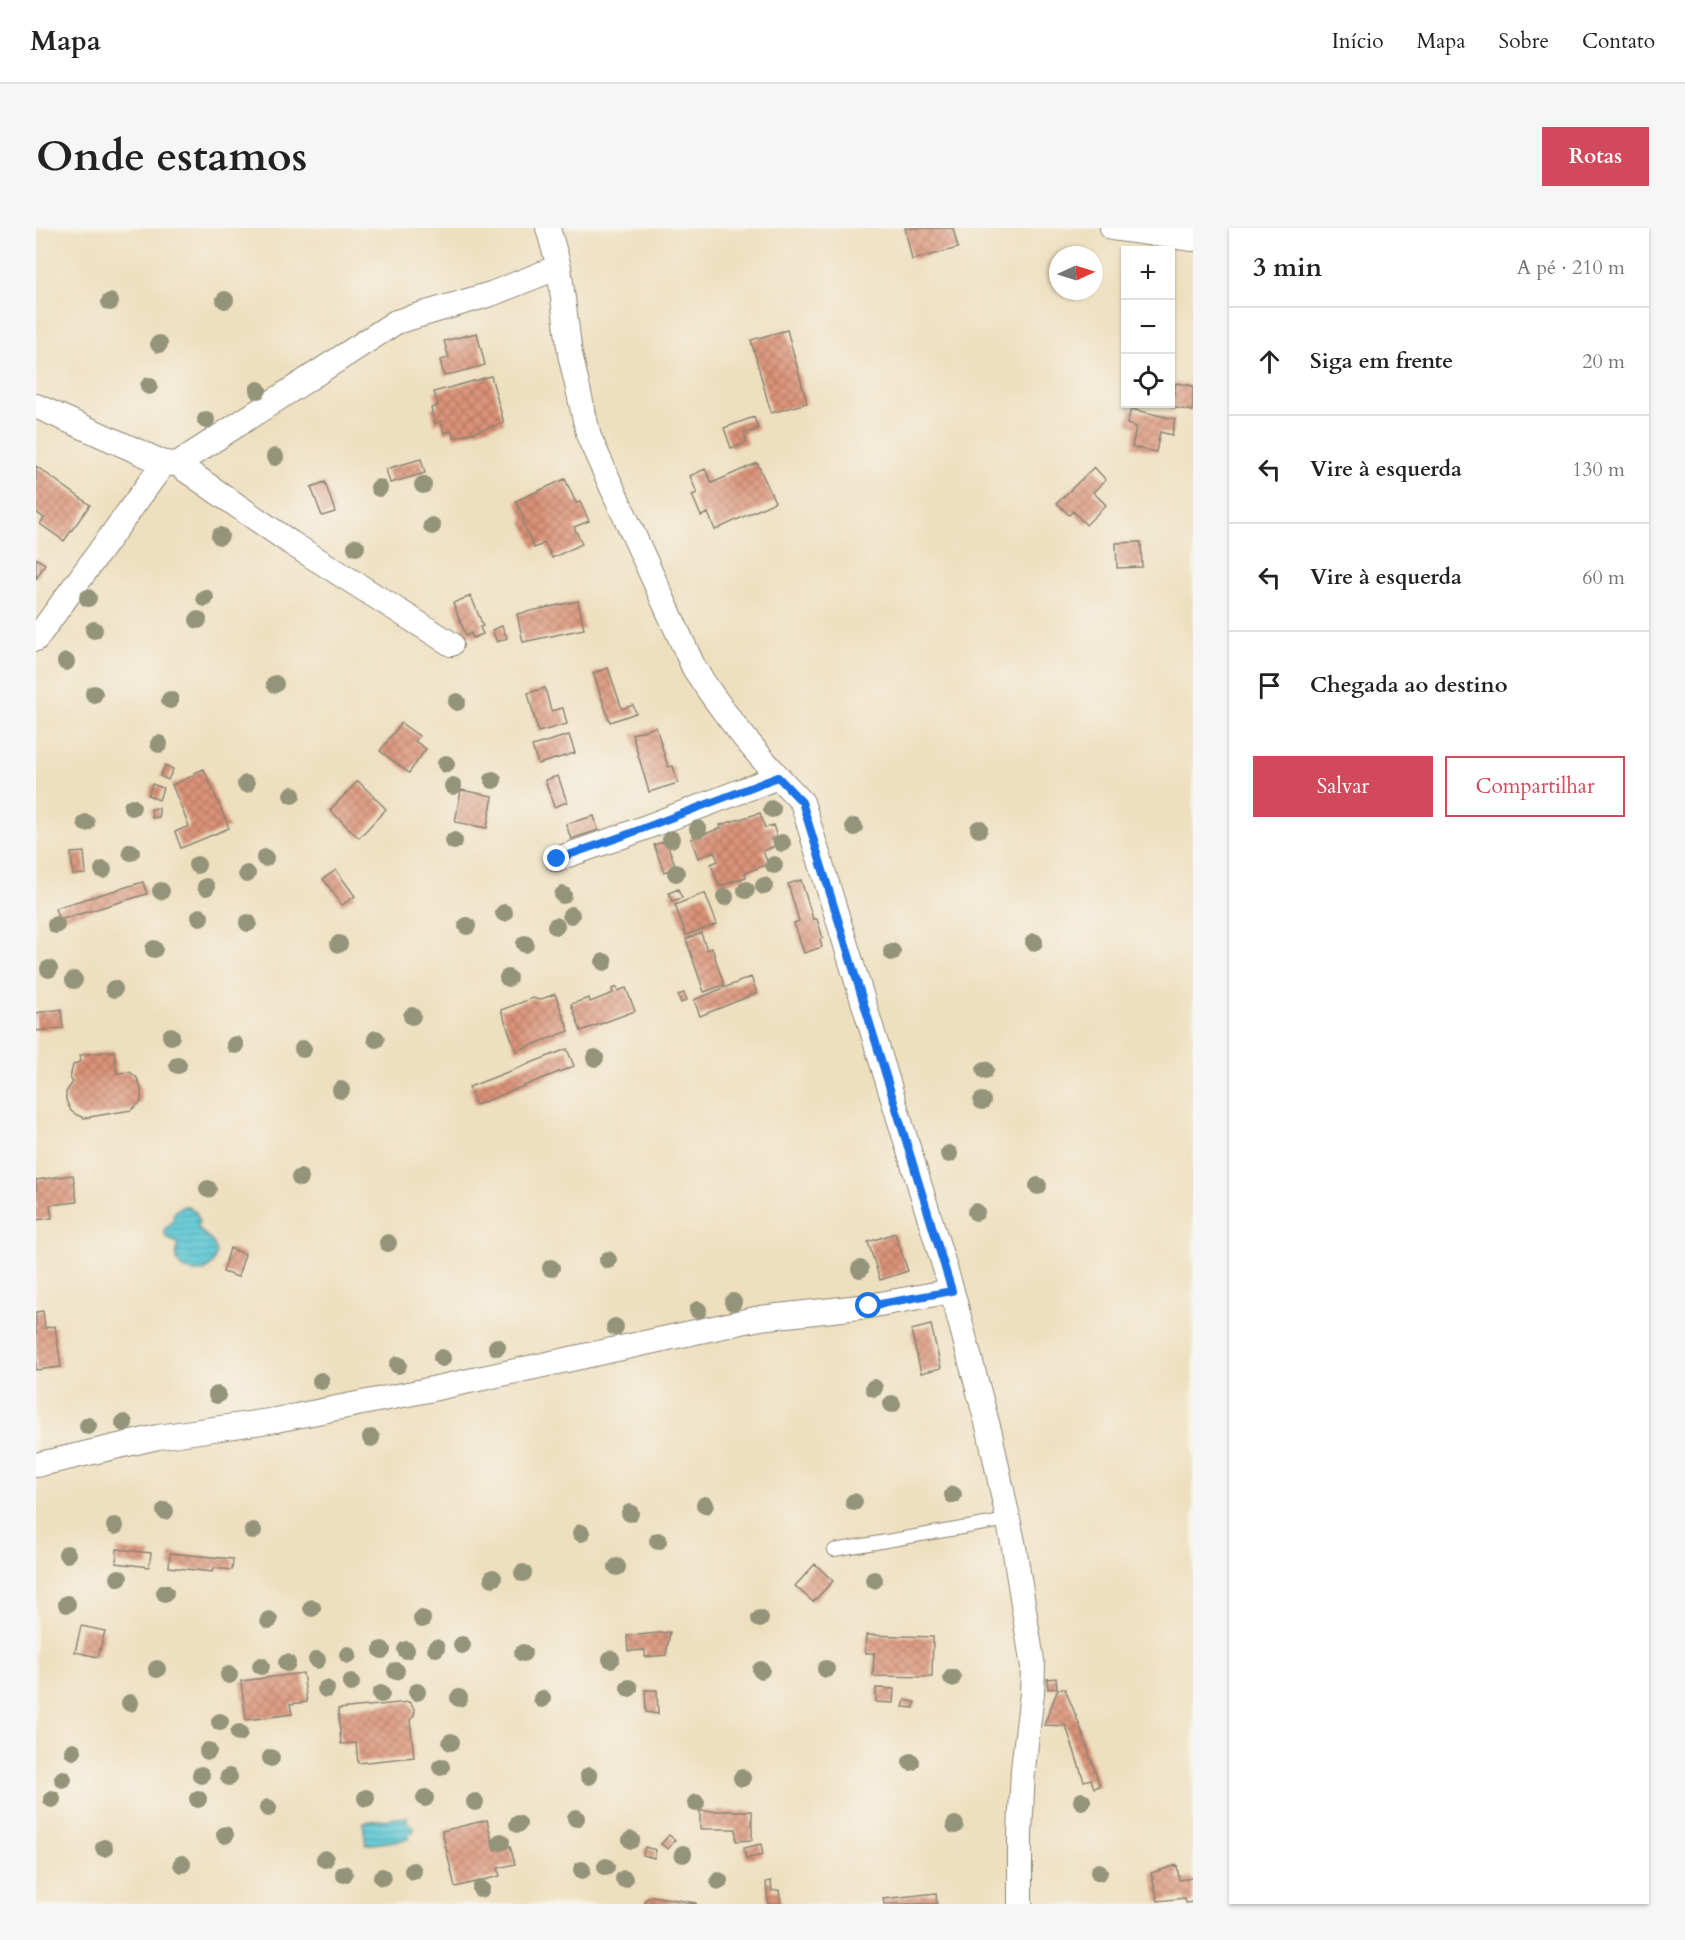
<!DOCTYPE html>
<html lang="pt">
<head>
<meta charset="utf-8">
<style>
	body { margin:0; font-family:Cardo,serif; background:#f6f6f6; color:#222 }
	.controls { position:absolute; right:18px; top:18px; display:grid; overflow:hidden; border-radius:0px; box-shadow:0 2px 4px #0004 }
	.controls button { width:54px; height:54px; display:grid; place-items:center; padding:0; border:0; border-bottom:2px solid #e0e0e0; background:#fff; color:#222; font:30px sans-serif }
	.compass { position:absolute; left:1013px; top:18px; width:54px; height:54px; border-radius:50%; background:#fff; box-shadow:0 2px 4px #0004; rotate:86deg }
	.stop { position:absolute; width:18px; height:18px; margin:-14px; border:4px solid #1a73e8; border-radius:50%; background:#fff }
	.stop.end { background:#1a73e8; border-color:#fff; box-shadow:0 2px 6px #0008 }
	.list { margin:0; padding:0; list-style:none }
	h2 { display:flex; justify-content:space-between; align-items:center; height:78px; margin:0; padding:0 24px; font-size:26px }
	h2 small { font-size:20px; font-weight:400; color:#767676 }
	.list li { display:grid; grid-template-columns:39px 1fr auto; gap:18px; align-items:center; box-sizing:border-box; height:108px; padding:0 24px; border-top:2px solid #e0e0e0 }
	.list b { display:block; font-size:22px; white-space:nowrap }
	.list em { font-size:20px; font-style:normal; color:#767676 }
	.actions { display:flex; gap:12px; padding:18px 24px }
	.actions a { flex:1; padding:14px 0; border:2px solid #d1495b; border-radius:0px; text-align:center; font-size:21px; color:#d1495b }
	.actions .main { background:#d1495b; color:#fff }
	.icon { flex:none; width:33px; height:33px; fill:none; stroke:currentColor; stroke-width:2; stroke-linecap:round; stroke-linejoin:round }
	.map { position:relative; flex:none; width:1157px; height:1676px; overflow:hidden; border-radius:0px }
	header { display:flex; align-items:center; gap:36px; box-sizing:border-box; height:84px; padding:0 30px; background:#fff; border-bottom:2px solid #e0e0e0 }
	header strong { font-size:28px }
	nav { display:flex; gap:33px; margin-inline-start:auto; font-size:21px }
	.intro { display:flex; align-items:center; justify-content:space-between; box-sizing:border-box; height:144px; padding:0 36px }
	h1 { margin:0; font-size:42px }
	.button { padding:15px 27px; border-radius:0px; background:#d1495b; color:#fff; font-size:21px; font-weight:700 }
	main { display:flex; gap:36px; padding:0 36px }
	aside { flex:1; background:#fff; border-radius:0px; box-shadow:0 2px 4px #0004 }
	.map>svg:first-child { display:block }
</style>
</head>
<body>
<header>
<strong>Mapa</strong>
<nav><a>Início</a><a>Mapa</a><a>Sobre</a><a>Contato</a></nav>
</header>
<div class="intro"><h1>Onde estamos</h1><a class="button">Rotas</a></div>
<main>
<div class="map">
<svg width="1157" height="1676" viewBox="0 0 1157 1676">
	<defs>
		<pattern id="water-rules" width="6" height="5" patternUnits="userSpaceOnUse" patternTransform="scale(1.5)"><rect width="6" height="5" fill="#5dc8d5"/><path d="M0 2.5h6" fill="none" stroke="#4da3ad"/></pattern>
		<pattern id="building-cross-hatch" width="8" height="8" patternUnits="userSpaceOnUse" patternTransform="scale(1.5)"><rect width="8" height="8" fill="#db9378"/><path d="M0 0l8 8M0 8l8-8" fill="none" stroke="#b27863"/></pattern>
	</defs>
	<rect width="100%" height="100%" fill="#f7f3e8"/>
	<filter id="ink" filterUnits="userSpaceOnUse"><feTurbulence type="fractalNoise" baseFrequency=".0167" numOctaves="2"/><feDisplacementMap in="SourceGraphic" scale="12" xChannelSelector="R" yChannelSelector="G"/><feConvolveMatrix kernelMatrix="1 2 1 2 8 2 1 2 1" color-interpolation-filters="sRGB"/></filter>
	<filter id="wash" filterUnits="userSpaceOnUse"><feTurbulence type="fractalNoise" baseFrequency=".008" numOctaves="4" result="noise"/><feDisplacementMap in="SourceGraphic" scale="24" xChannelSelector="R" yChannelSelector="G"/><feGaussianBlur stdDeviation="1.35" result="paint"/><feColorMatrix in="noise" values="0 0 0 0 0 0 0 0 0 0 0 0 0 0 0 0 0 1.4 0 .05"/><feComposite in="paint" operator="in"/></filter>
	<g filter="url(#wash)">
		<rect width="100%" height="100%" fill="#eedfbf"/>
		<path fill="url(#water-rules)" stroke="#447a80" stroke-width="1.5" d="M150 978 160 984 163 992 162 1000C165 1005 169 1006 173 1010 184 1021 181 1036 168 1043 146 1047 137 1036 142 1015 135 1012 128 1011 128 1002L137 993 138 985 145 979Z
			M371 1589V1594L378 1600 377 1604 373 1607V1611L330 1617 327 1594Z"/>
		<g id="blocks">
			<path fill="url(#building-cross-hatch)" d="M869 0H917L922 20 876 32Z
				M751 102 771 175 735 185 715 112Z
				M441 105 449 137 408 148 404 132 413 130 408 113Z
				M455 148 468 195 418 210 416 203 408 205 405 193 399 196 395 180 402 178 398 164Z
				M1140 155 1157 158V183L1135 179Z
				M1095 181 1139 191 1136 207 1124 204 1120 224 1096 219 1100 199 1091 196Z
				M718 189 722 201 708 205 711 215 695 220 688 200Z
				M385 231 389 245 354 255 350 241Z
				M721 235 739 274 679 302 672 285 665 288 656 267 661 265 654 248 669 241 676 255Z
				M0 238 54 277 28 313 4 296 8 290 0 284Z
				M1058 239 1070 252 1057 264 1070 277 1050 297 1037 283 1033 287 1021 275Z
				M529 251 540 275 544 274 553 293 538 299 546 316 516 330 509 315 498 320 486 293 488 291 480 273Z
				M289 254 299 284 286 288 275 259Z
				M1105 314 1106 339 1081 340 1080 315Z
				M0 330 9 336 0 351Z
				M435 368 447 398 444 399 447 406 437 410 435 405 430 408 417 375Z
				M542 373 548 401 487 414 481 386Z
				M466 398 471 410 461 414 456 402Z
				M572 440 586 481 597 477 600 485 574 494 557 445Z
				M509 460 515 483 527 480 531 496 502 504 492 465Z
				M365 495 383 508 379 513 390 521 373 545 344 523Z
				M620 499 632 539 637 538 642 555 613 564 596 506Z
				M533 507 539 525 502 536 496 518Z
				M129 537 137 541 132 552 124 548Z
				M168 541 193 600 145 620 139 604 153 598 136 557 159 547 158 545Z
				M522 548 531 574 518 579 509 552Z
				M322 553 350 581 323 610 294 582Z
				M116 556 127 560 123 572 112 567Z
				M425 562 457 568 451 600 419 594Z
				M123 580V589L116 590 115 581Z
				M724 585 729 600 737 597 741 609 736 611 739 618 727 623 732 636 709 645 710 649 683 658 675 636 682 633 678 623 662 630 655 611 685 600 684 597Z
				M558 588 562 602 535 611 530 596Z
				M630 613 640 639 628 644 618 617Z
				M48 624 50 646 37 647 35 625Z
				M300 642 319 668 306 677 287 651Z
				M765 652 777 691H781L787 710 784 711 786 719 768 725 758 695 763 693 752 656Z
				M107 654 111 666 23 692 19 680Z
				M642 661 646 670 636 673 633 665Z
				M669 665 681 696 650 707 639 677Z
				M665 705 671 722 676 720 688 757 668 764 650 711Z
				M715 749 721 765 664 788 658 772Z
				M581 759 582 763 590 760 599 783 545 803 535 776 553 770 554 774 577 765 576 761Z
				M648 765 651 772 645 775 642 767Z
				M519 766 533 803 480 823 465 782 497 770 503 772Z
				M25 781 27 800 0 803V785Z
				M531 821 538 838 440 877 433 859Z
				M78 823 81 845 94 844 101 850 105 861V874L95 882 48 890 41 887 35 883 30 872V864L37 854 34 850 37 837 45 833 44 827Z
				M37 947 41 974 14 977 16 990 0 992V952Z
				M859 1005 872 1043 844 1052 832 1014Z
				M194 1020 209 1026 202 1049 187 1044Z
				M7 1083 9 1100 19 1098 25 1139 0 1142V1084Z
				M895 1097 905 1140 885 1145 875 1102Z
				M81 1321 115 1325 113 1339 80 1335Z
				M134 1325 197 1331 196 1342 177 1340 176 1344 133 1339Z
				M779 1336 797 1353 777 1374 759 1358Z
				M45 1398 69 1403 62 1429 39 1424Z
				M634 1404 630 1427 609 1429V1422L592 1423 591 1408Z
				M830 1407 897 1409 896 1449 837 1448 838 1425H829Z
				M267 1445 271 1474 254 1476 256 1486 210 1492 205 1453Z
				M1020 1450 1021 1460 1012 1461 1011 1451Z
				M840 1460 858 1461 857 1475 840 1474Z
				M1022 1461H1029L1044 1498 1064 1558 1058 1560 1055 1551 1048 1553 1030 1498 1008 1497Z
				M609 1462H621L622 1486 610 1484Z
				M869 1472 879 1474 878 1480 867 1479Z
				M373 1474 379 1482 378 1488 374 1492 378 1529 322 1535 320 1515 305 1516 302 1481Z
				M664 1583H716V1612L700 1613V1601H664Z
				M451 1592 458 1622 474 1618 479 1636 462 1640 464 1648 419 1659 406 1603Z
				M633 1607 639 1612 632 1621 625 1616Z
				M725 1616 727 1627 710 1631 708 1620Z
				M609 1619 620 1622 618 1630 607 1627Z
				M1141 1637 1143 1652 1157 1650V1674L1150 1675 1149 1670 1122 1673 1115 1645Z
				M735 1653 736 1663 743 1662 745 1676H732L730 1654Z
				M900 1665 901 1676H848L847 1671Z
				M616 1668 660 1675V1676H609V1672Z"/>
		</g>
	</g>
	<g filter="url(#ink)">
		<use href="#blocks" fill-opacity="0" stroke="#8c8575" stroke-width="1.5"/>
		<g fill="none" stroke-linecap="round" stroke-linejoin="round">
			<defs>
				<path id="lane" d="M798 1322 972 1292"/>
				<path id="street" d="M512 0 523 39 534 126 553 209 658 440C687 486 728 535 766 574L916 1063 954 1206 978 1319 997 1439 996 1465 987 1541 984 1606V1676
					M1076 0 1157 11
					M0 178 128 235 141 236 360 94 455 66 523 39
					M141 236 255 315 415 416
					M0 411 128 235
					M521 631 587 608 742 549
					M0 1237 122 1209 240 1192 387 1163 724 1090 833 1078 916 1063"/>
			</defs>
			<use href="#lane" stroke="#8c8575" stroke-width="14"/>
			<use href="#street" stroke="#8c8575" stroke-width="26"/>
			<use href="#lane" stroke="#fff" stroke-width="12"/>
			<use href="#street" stroke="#fff" stroke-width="24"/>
		</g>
		<g fill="#94947a">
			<circle cx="189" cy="72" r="9"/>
			<circle cx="74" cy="74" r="9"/>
			<circle cx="123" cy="116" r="9"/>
			<circle cx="113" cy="158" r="9"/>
			<circle cx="222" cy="162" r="9"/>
			<circle cx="170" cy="192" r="9"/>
			<circle cx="239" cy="229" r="9"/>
			<circle cx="387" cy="257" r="9"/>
			<circle cx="343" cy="260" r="9"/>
			<circle cx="396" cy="298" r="9"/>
			<circle cx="184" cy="308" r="9"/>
			<circle cx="320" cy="319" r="9"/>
			<circle cx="52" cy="370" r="9"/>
			<circle cx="169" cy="370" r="9"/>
			<circle cx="162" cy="392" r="9"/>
			<circle cx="58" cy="402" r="9"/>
			<circle cx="30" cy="434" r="9"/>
			<circle cx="239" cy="456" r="9"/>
			<circle cx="58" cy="466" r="9"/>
			<circle cx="134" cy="472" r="9"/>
			<circle cx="421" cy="474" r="9"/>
			<circle cx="123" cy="516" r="9"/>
			<circle cx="410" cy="536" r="9"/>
			<circle cx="457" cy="552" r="9"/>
			<circle cx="210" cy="556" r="9"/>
			<circle cx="417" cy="558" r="9"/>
			<circle cx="256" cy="567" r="9"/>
			<circle cx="96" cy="579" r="9"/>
			<circle cx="736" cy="581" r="9"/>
			<circle cx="50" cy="595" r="9"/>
			<circle cx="818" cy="599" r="9"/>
			<circle cx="662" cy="601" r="9"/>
			<circle cx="943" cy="601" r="9"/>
			<circle cx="635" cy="611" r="9"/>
			<circle cx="418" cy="613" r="9"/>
			<circle cx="746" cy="615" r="9"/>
			<circle cx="95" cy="624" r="9"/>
			<circle cx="229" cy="630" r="9"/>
			<circle cx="161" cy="637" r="9"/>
			<circle cx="738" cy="637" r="9"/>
			<circle cx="67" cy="642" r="9"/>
			<circle cx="640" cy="645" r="9"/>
			<circle cx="211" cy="646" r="9"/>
			<circle cx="728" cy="658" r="9"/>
			<circle cx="170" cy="659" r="9"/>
			<circle cx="710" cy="662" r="9"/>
			<circle cx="125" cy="663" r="9"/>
			<circle cx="527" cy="667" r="9"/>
			<circle cx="689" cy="669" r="9"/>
			<circle cx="468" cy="685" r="9"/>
			<circle cx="535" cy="687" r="9"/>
			<circle cx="164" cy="689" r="9"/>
			<circle cx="212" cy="695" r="9"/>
			<circle cx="20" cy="697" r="9"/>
			<circle cx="431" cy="698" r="9"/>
			<circle cx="520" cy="698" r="9"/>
			<circle cx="998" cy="714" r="9"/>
			<circle cx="303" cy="716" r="9"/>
			<circle cx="489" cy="716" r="9"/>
			<circle cx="118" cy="721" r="9"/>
			<circle cx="856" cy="724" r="9"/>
			<circle cx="568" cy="734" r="9"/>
			<circle cx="13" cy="741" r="9"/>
			<circle cx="472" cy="750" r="9"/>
			<circle cx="38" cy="752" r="9"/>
			<circle cx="78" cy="761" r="9"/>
			<circle cx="376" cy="788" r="9"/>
			<circle cx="135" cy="808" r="9"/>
			<circle cx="340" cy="811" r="9"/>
			<circle cx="199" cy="817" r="9"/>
			<circle cx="267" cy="821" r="9"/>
			<circle cx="559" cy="830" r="9"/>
			<circle cx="142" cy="837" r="9"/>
			<circle cx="949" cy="842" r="9"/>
			<circle cx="305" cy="862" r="9"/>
			<circle cx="946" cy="873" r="9"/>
			<circle cx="913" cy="926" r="9"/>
			<circle cx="264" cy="950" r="9"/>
			<circle cx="1002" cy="958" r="9"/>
			<circle cx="172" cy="961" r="9"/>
			<circle cx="940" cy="984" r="9"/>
			<circle cx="352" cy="1015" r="9"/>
			<circle cx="572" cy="1032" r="9"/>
			<circle cx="515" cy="1040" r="9"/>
			<circle cx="824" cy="1041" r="9"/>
			<circle cx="697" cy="1074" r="9"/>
			<circle cx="662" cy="1082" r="9"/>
			<circle cx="579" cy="1099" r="9"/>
			<circle cx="461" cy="1119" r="9"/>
			<circle cx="406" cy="1130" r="9"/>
			<circle cx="362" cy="1137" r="9"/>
			<circle cx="285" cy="1153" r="9"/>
			<circle cx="838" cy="1160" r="9"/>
			<circle cx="181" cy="1167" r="9"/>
			<circle cx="856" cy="1176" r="9"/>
			<circle cx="88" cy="1195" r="9"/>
			<circle cx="52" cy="1198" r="9"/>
			<circle cx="335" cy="1210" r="9"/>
			<circle cx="917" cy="1267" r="9"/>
			<circle cx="818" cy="1274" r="9"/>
			<circle cx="669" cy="1277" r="9"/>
			<circle cx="129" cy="1283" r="9"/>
			<circle cx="594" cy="1285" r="9"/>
			<circle cx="79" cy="1298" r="9"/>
			<circle cx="217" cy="1303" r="9"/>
			<circle cx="545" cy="1305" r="9"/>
			<circle cx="622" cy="1313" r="9"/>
			<circle cx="31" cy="1326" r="9"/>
			<circle cx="581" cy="1339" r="9"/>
			<circle cx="487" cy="1345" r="9"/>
			<circle cx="83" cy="1350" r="9"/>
			<circle cx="457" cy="1350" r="9"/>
			<circle cx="838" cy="1352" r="9"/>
			<circle cx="129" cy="1365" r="9"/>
			<circle cx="31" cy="1376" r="9"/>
			<circle cx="276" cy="1380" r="9"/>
			<circle cx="386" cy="1391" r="9"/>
			<circle cx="724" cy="1391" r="9"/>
			<circle cx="233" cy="1392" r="9"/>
			<circle cx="426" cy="1417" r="9"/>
			<circle cx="400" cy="1420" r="9"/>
			<circle cx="346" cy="1422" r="9"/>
			<circle cx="370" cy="1422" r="9"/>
			<circle cx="487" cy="1425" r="9"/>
			<circle cx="312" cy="1427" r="9"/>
			<circle cx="575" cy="1431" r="9"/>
			<circle cx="281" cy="1432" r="9"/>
			<circle cx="251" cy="1435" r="9"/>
			<circle cx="225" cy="1438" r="9"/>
			<circle cx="121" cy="1441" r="9"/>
			<circle cx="790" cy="1441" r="9"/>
			<circle cx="725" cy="1442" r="9"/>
			<circle cx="360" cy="1443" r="9"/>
			<circle cx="193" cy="1447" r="9"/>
			<circle cx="916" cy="1450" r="9"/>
			<circle cx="315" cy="1455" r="9"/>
			<circle cx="593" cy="1460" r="9"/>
			<circle cx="290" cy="1461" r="9"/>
			<circle cx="381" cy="1464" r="9"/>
			<circle cx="345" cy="1466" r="9"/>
			<circle cx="423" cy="1470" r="9"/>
			<circle cx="506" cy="1471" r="9"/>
			<circle cx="94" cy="1475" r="9"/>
			<circle cx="184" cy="1494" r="9"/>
			<circle cx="203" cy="1505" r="9"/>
			<circle cx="415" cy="1514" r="9"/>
			<circle cx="37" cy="1523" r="9"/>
			<circle cx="172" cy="1523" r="9"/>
			<circle cx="235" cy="1530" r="9"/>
			<circle cx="875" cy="1534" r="9"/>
			<circle cx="405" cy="1539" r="9"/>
			<circle cx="165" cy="1547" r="9"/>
			<circle cx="553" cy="1548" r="9"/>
			<circle cx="193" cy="1549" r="9"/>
			<circle cx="706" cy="1550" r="9"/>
			<circle cx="27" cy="1551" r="9"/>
			<circle cx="330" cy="1570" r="9"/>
			<circle cx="389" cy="1570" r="9"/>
			<circle cx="16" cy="1571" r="9"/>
			<circle cx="162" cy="1571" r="9"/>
			<circle cx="1046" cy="1573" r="9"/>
			<circle cx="439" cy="1574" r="9"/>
			<circle cx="660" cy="1575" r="9"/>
			<circle cx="232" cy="1580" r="9"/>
			<circle cx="540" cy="1590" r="9"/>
			<circle cx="482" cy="1596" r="9"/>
			<circle cx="919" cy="1597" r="9"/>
			<circle cx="189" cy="1607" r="9"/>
			<circle cx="595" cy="1612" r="9"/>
			<circle cx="465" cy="1614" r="9"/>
			<circle cx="68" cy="1620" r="9"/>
			<circle cx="647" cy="1626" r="9"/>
			<circle cx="289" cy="1631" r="9"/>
			<circle cx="146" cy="1636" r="9"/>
			<circle cx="570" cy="1639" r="9"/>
			<circle cx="546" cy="1642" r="9"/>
			<circle cx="377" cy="1643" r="9"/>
			<circle cx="1063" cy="1644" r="9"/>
			<circle cx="308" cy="1646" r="9"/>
			<circle cx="346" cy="1649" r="9"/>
			<circle cx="588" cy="1651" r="9"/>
			<circle cx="683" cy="1653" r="9"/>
			<circle cx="445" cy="1661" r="9"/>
		</g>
	</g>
	<g fill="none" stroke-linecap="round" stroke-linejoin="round" filter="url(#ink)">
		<path stroke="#1a73e8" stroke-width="8" d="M521 631 587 608 742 549 766 574 916 1063 833 1078"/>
	</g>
</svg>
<div class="controls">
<button>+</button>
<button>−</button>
<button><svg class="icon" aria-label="locate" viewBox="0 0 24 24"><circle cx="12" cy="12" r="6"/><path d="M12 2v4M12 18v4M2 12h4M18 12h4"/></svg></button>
</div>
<svg class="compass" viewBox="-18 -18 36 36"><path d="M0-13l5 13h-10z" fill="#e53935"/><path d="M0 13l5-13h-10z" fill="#767676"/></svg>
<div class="stop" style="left:833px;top:1078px"></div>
<div class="stop end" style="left:521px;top:631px"></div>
</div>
<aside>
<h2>3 min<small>A pé · 210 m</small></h2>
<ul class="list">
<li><svg class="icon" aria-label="ahead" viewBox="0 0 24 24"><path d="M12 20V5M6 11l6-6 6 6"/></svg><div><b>Siga em frente</b></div><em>20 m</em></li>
<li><svg class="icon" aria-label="left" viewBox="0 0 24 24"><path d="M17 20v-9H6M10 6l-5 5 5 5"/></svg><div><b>Vire à esquerda</b></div><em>130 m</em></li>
<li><svg class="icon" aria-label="left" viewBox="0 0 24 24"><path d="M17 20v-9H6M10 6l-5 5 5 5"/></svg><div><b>Vire à esquerda</b></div><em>60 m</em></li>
<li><svg class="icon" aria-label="arrive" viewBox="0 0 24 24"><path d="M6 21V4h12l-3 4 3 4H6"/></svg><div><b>Chegada ao destino</b></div></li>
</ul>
<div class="actions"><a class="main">Salvar</a><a>Compartilhar</a></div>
</aside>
</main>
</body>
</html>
